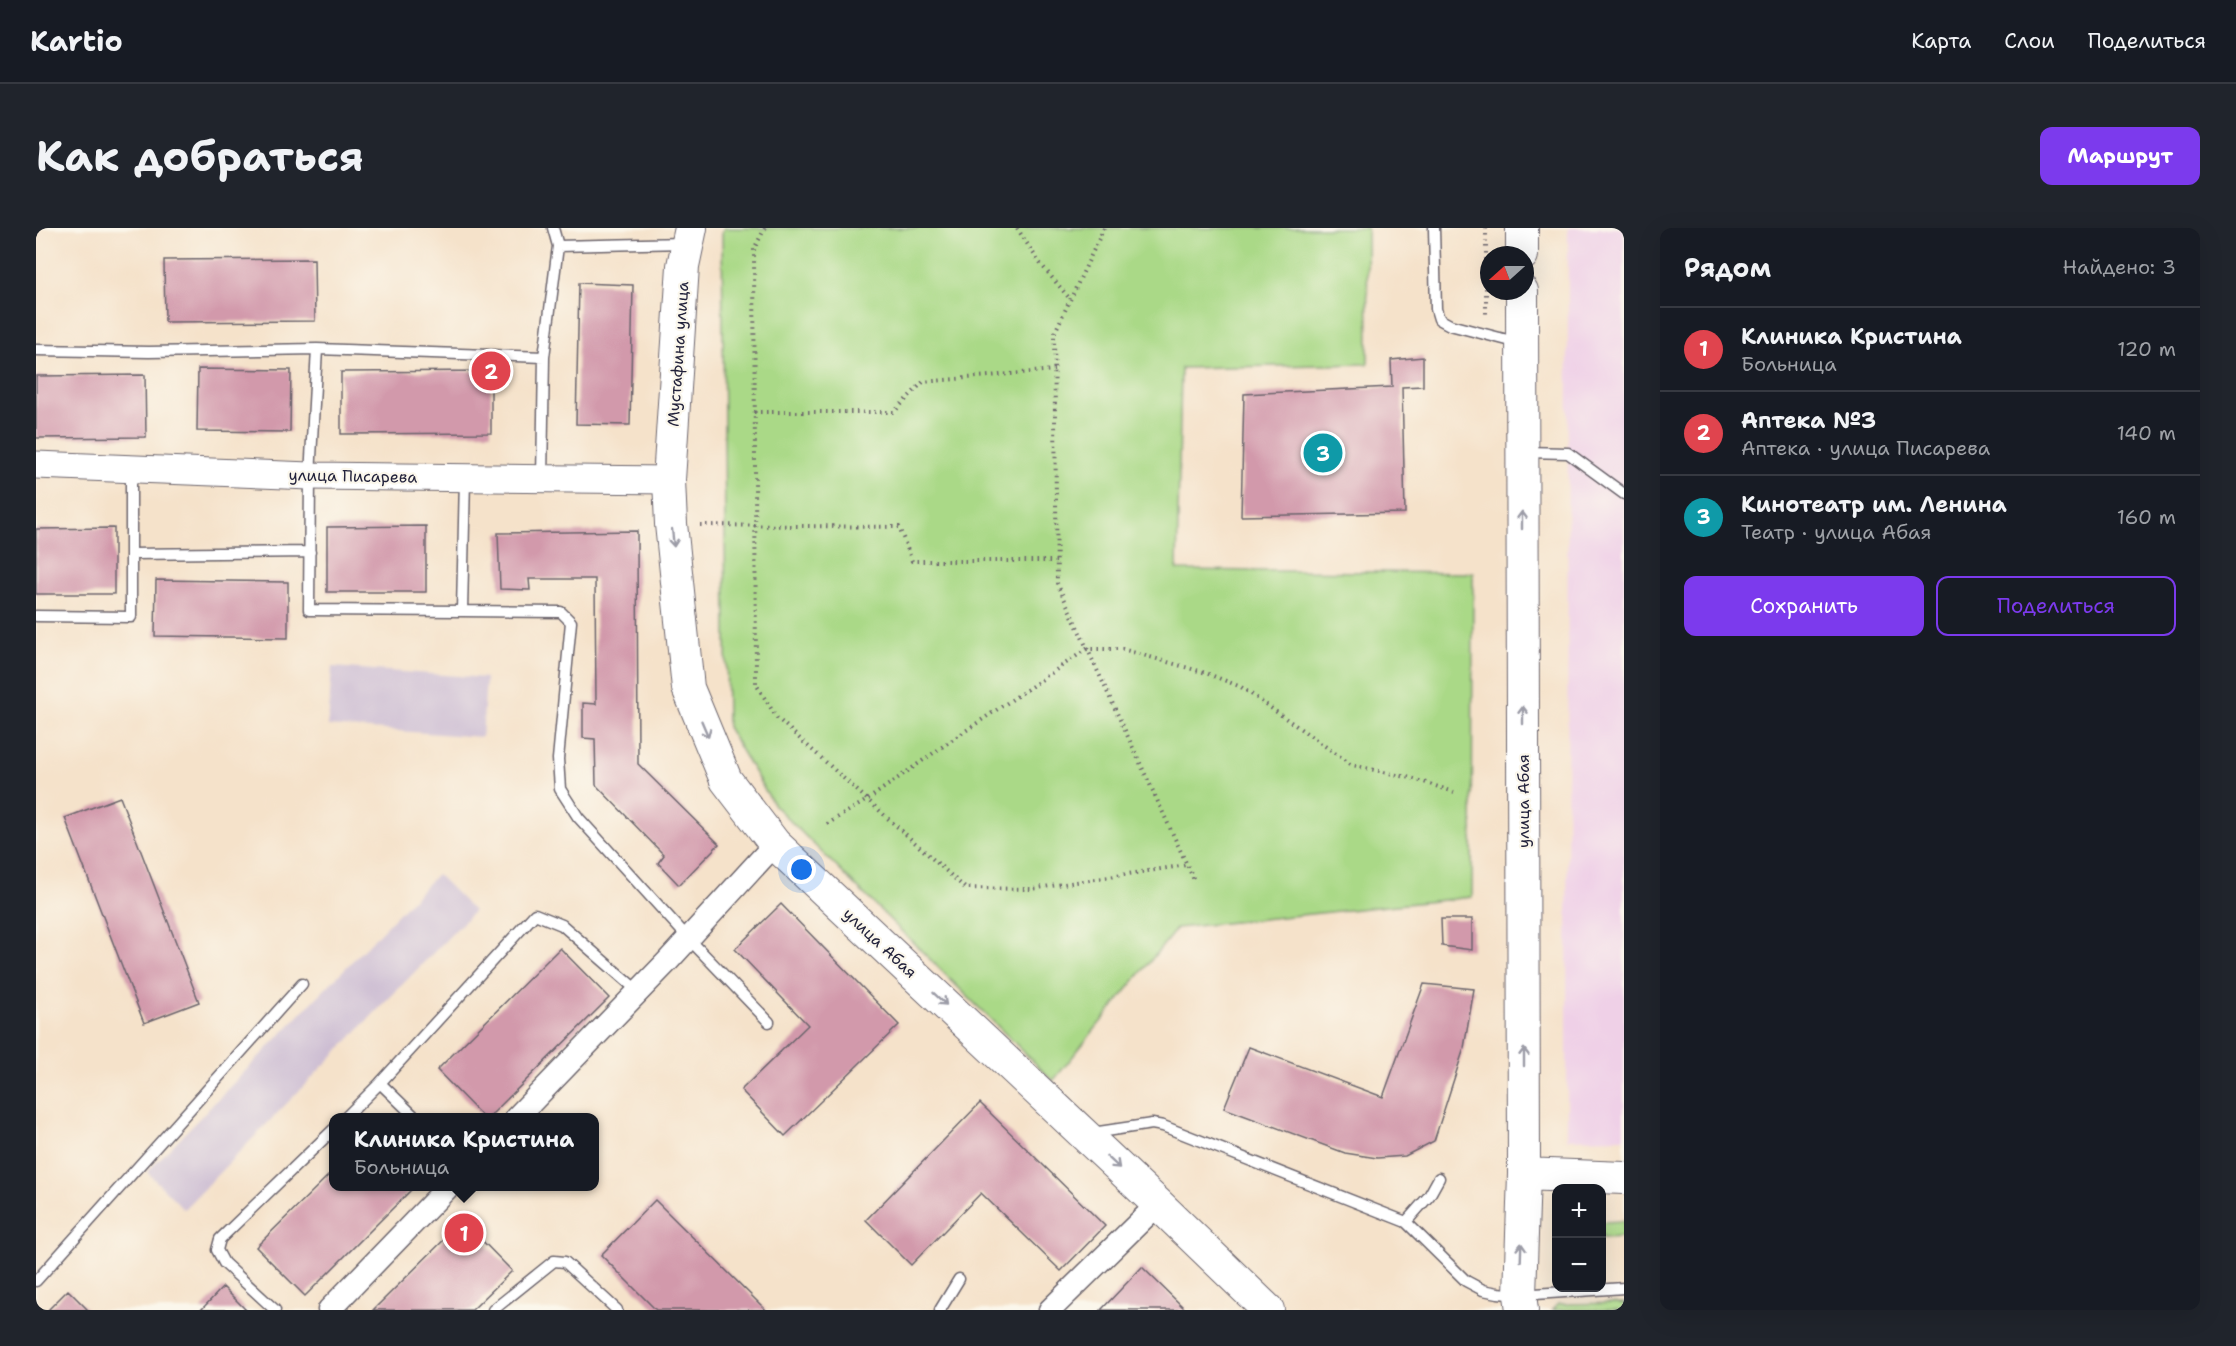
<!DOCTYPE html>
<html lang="ru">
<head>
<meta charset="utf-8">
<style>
	body { margin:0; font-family:"Shantell Sans",sans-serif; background:#20242c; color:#f1f3f6 }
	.controls { position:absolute; right:18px; bottom:18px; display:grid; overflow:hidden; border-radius:12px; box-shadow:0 6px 24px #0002 }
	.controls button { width:54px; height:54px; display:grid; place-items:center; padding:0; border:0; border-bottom:2px solid #363941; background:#171b24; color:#f1f3f6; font:30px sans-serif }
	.compass { position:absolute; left:1444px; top:18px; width:54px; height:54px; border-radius:50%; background:#171b24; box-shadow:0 6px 24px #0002; rotate:249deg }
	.you { position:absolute; left:766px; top:642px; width:21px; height:21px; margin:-15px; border:4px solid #fff; border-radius:50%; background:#1a73e8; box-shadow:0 0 0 9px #1a73e833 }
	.badge { display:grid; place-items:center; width:39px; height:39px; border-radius:50%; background:#7c3aed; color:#fff; font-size:20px; font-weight:700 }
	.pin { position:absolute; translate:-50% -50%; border:3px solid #fff; box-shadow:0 2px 6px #0006 }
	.popup { position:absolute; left:293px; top:885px; width:270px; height:78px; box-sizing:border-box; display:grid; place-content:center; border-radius:12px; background:#171b24; filter:drop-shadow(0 2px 4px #0005); font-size:20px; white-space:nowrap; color:#9ea1a6 }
	.popup b { font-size:22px; color:#f1f3f6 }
	.popup::after { content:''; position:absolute; left:50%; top:100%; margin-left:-12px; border:12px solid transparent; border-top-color:#171b24 }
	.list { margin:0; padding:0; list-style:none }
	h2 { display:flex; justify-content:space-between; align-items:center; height:78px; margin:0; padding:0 24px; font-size:26px }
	h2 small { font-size:20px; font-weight:400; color:#9ea1a6 }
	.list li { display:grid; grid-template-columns:39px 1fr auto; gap:18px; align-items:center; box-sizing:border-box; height:84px; padding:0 24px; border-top:2px solid #363941 }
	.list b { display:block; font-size:22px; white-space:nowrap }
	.list p { margin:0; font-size:20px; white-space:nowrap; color:#9ea1a6 }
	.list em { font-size:20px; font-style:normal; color:#9ea1a6 }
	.actions { display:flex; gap:12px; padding:18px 24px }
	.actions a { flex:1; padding:14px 0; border:2px solid #7c3aed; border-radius:12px; text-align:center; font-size:21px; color:#7c3aed }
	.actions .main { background:#7c3aed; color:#fff }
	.map { position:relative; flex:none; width:1588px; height:1082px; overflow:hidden; border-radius:12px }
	header { display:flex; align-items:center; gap:36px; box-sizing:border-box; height:84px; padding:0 30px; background:#171b24; border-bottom:2px solid #363941 }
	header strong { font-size:28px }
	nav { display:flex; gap:33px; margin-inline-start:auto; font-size:21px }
	.intro { display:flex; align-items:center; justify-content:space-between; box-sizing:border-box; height:144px; padding:0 36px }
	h1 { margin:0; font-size:42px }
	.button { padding:15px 27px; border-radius:12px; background:#7c3aed; color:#fff; font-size:21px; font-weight:700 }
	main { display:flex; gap:36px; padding:0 36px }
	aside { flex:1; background:#171b24; border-radius:12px; box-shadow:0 6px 24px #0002 }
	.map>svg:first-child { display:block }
</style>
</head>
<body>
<header>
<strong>Kartio</strong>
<nav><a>Карта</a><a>Слои</a><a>Поделиться</a></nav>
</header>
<div class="intro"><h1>Как добраться</h1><a class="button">Маршрут</a></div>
<main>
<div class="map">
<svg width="1588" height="1082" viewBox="0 0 1588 1082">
	<rect width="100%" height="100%" fill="#fbf7ec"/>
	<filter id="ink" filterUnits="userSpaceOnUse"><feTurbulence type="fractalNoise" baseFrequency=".0167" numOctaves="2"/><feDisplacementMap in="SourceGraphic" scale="12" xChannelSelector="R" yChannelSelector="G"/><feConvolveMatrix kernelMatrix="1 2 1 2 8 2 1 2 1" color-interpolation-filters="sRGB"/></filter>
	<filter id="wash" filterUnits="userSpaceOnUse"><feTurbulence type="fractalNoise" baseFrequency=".008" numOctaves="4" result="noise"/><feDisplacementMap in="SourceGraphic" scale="24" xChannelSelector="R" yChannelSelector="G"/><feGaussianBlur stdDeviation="1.35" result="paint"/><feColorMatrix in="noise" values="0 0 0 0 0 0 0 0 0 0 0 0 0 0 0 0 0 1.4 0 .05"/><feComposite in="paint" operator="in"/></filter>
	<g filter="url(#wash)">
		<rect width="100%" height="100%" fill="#f5e2ca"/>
		<path fill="#efd0e7" d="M1532 0H1588V910L1531 911Z"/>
		<path fill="#cdbed3" d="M296 439 450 450 446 509 292 498Z
			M401 646 438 683 148 981 111 944Z"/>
		<path fill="#aad987" stroke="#667e61" stroke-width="1.5" d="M688 0H1331L1332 136 1145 140 1141 342 1437 345 1436 669 1141 700 1017 853 738 577 691 499 686 4Z
			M1588 993V1009L1566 1010V994Z
			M1588 1075V1082H1516L1522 1076Z"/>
		<g id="blocks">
			<path fill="#d299ab" d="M278 31 279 93 129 94 128 32Z
				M543 55 597 57 594 197 540 196Z
				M1387 129V158L1366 159 1369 285 1205 288 1208 166 1356 159 1355 132Z
				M162 141 255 142 254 204 161 203Z
				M455 143V205L305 206V144Z
				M109 147 110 209 0 210V148Z
				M390 298V364H291V299Z
				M78 300V366H0V301Z
				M601 303 602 536 683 616 643 657 622 635 628 627 560 557 559 511 547 510V475L560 476 559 351H493L494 362 464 361 462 305Z
				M120 352 252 354V410L119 408Z
				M84 569 163 774 108 795 29 590Z
				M745 676 863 797 749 908 705 862 772 797 699 721Z
				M1405 691H1436V722L1406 718Z
				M524 720 573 770 452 890H448L401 842Z
				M1388 756 1438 761 1428 820 1398 913 1369 928 1341 930 1309 925 1188 880 1213 819 1347 869Z
				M944 875 1069 998 1025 1043 945 965 875 1037 830 992Z
				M298 942V958H379L269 1068 220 1019Z
				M619 972 730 1082H620L565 1027Z
				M427 993 476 1043 436 1082H337Z
				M1106 1039 1150 1082H1065Z
				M187 1059 210 1082H165Z
				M32 1062 52 1082H12Z"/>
		</g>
	</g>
	<g filter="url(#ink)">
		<use href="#blocks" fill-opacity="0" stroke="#6c656d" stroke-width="1.5"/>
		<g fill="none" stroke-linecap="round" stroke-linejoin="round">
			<defs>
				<path id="service" d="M1398 0 1400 81 1403 91 1414 97 1483 115
					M522 18 648 15
					M281 121 508 129 506 251
					M0 122 113 124 281 121 274 248 273 382 426 383
					M508 129 522 18 517 0
					M1488 224 1532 225 1588 266
					M429 250 426 383 525 384 535 394 522 531 524 561 542 589 653 711 733 794
					M96 326 274 324
					M0 388 95 389V242
					M344 855 499 686 526 697 603 764
					M309 890 344 855 380 890
					M1056 905 1116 896 1127 898 1370 994 1430 1053 1447 1062 1462 1065 1484 1067 1588 1060
					M1370 994 1393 968 1403 950
					M0 1053 266 756
					M239 1082 188 1035 181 1022 184 1011 298 901
					M457 1082 518 1033 529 1034 581 1082
					M904 1082 923 1051"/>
				<path id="minor" d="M480 890 630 735 739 616
					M293 1082 413 958
					M1014 1082 1122 976"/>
				<path id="tertiary" d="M0 237 274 248 633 252"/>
				<path id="secondary" d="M655 0 647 38 633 252 635 296 652 460 690 552 739 616 1122 976 1232 1082
					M1486 0V27
					M1488 946 1588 950
					M1486 1082 1484 1067 1488 946 1486 63"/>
			</defs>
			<use href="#service" stroke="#6c656d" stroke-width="13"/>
			<use href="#minor" stroke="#6c656d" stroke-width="25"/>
			<use href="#tertiary" stroke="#6c656d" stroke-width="29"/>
			<use href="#secondary" stroke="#6c656d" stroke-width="34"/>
			<path stroke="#6c656d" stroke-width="4" stroke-dasharray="1.5 4.5" stroke-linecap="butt" d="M729 0 718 21 720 456 741 490 929 660 995 661 1151 637
				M981 0 1003 34 1034 71
				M1068 0 1018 106 1021 355 1158 652
				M1450 0V88
				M718 184H858L887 154 1018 142
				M664 297 863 299 876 333H1021
				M791 596 831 572 913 514 1051 421H1086L1170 445 1205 459 1316 537 1375 550 1418 564"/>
			<use href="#service" stroke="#fff" stroke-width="10"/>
			<use href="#minor" stroke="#fff" stroke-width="22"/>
			<use href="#tertiary" stroke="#fff" stroke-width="27"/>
			<use href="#secondary" stroke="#fff" stroke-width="32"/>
		</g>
		<defs><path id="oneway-shaft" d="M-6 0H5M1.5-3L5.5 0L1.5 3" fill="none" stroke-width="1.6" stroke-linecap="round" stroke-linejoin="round" transform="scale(1.5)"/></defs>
		<g stroke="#9c9ca7">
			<use href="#oneway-shaft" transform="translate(1486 292) rotate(-90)"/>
			<use href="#oneway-shaft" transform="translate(637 310) rotate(84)"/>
			<use href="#oneway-shaft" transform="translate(1487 487) rotate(-90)"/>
			<use href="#oneway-shaft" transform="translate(669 501) rotate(67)"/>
			<use href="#oneway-shaft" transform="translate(904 771) rotate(43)"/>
			<use href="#oneway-shaft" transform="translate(1488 829) rotate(-90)"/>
			<use href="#oneway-shaft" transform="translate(1077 934) rotate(43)"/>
			<use href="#oneway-shaft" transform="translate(1485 1024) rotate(-88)"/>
		</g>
	</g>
	<g text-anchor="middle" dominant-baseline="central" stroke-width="4.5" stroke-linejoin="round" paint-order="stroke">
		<g font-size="16" fill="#22223b" stroke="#fbf7ec">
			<text transform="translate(642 126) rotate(-86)">Мустафина улица</text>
			<text transform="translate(317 248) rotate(1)">улица Писарева</text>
			<text transform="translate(1487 573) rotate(-90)">улица Абая</text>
			<text transform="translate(844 715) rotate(43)">улица Абая</text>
		</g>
	</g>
</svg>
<div class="controls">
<button>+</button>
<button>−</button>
</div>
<svg class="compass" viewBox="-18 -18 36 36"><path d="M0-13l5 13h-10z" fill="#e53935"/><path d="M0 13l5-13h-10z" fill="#9ea1a6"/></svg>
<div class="you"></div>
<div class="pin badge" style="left:428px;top:1005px;background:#e0444e">1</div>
<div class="popup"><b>Клиника Кристина</b>Больница</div>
<div class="pin badge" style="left:455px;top:143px;background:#e0444e">2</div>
<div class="pin badge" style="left:1287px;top:225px;background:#0f9aa8">3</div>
</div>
<aside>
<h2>Рядом<small>Найдено: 3</small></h2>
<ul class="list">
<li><span class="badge" style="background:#e0444e">1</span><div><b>Клиника Кристина</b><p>Больница</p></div><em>120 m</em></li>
<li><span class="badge" style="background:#e0444e">2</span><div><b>Аптека №3</b><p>Аптека · улица Писарева</p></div><em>140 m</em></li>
<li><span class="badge" style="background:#0f9aa8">3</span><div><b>Кинотеатр им. Ленина</b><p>Театр · улица Абая</p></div><em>160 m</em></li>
</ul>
<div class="actions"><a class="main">Сохранить</a><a>Поделиться</a></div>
</aside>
</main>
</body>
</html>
